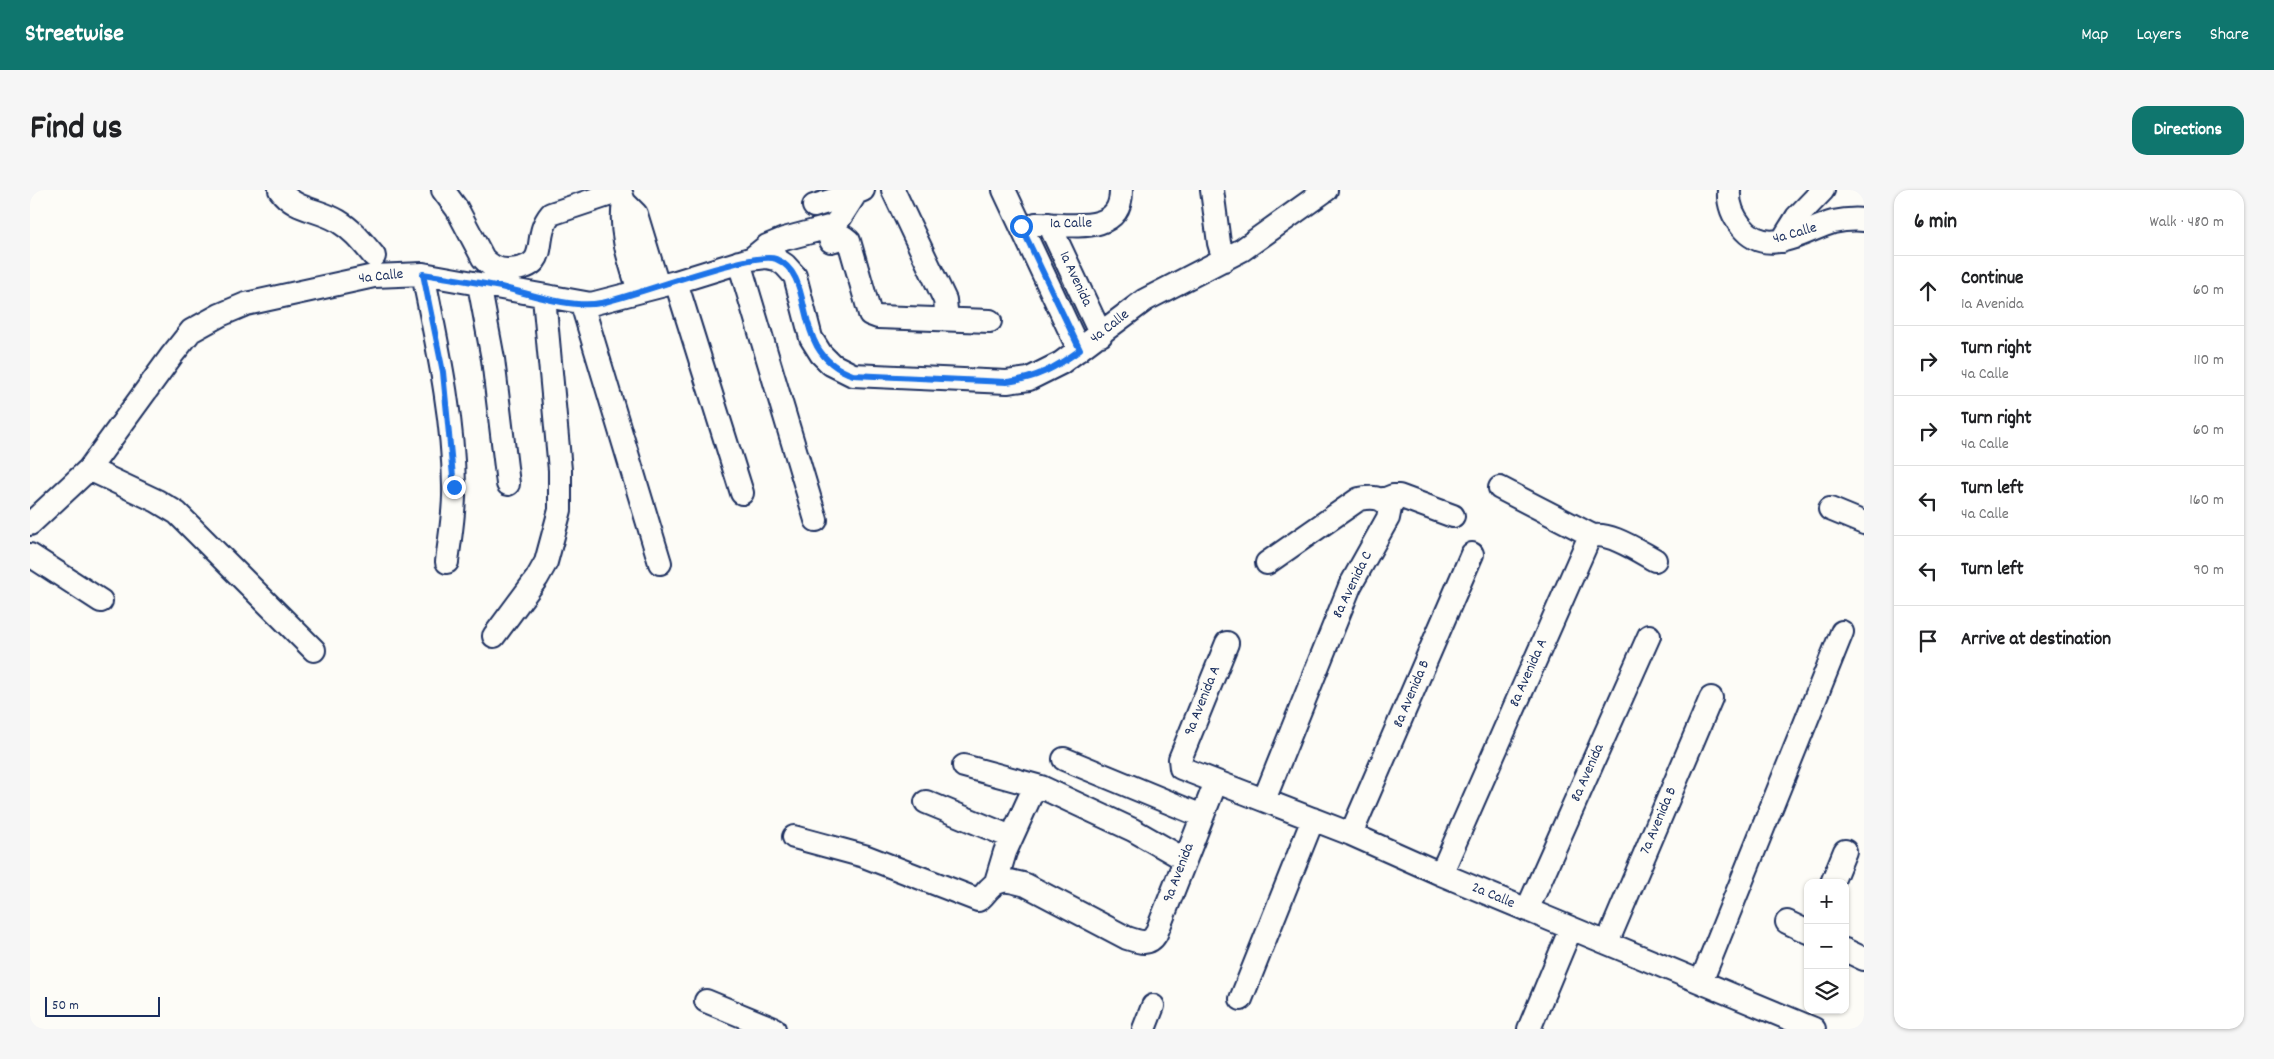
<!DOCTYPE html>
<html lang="en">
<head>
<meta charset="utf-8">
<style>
	body { margin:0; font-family:Dekko,sans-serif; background:#f6f6f6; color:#202124 }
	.controls { position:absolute; right:15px; bottom:15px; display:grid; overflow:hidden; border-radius:10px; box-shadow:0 1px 4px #0004 }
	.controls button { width:45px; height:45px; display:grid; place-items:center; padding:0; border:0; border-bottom:1px solid #e0e0e0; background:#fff; color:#202124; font:25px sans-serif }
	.scale { position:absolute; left:15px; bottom:12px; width:115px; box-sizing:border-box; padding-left:5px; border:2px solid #1b2f5e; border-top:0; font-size:14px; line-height:18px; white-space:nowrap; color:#1b2f5e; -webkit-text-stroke:4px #fdfcf7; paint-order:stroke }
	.stop { position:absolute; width:15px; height:15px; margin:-11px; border:4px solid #1a73e8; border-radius:50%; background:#fff }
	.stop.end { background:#1a73e8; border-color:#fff; box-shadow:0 1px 5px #0008 }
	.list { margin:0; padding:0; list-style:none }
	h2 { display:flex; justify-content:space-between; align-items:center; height:65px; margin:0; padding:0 20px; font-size:21px }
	h2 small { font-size:16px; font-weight:400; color:#757577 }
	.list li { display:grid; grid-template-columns:32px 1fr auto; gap:15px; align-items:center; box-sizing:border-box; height:70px; padding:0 20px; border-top:1px solid #e0e0e0 }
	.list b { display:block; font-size:19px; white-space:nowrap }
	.list p { margin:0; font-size:16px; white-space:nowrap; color:#757577 }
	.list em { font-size:16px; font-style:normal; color:#757577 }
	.icon { flex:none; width:28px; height:28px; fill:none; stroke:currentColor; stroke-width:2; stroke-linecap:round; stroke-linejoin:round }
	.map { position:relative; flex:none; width:1834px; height:839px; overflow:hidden; border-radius:15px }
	header { display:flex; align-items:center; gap:30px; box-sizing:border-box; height:70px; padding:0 25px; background:#0f766e; color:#fff }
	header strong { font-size:24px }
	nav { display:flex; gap:28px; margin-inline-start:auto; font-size:18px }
	.intro { display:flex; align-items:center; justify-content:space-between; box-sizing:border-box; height:120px; padding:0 30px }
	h1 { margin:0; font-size:35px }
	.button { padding:12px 22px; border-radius:15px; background:#0f766e; color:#fff; font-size:18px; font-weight:700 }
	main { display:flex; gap:30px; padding:0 30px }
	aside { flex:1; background:#fff; border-radius:15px; box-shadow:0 1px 4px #0004 }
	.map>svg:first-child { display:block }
</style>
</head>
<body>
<header>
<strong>Streetwise</strong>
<nav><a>Map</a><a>Layers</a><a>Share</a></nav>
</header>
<div class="intro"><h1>Find us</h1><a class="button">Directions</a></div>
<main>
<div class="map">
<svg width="1834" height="839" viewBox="0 0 1834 839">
	<rect width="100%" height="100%" fill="#fdfcf7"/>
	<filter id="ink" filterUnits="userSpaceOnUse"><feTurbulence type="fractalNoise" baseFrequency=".02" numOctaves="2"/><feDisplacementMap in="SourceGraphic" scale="10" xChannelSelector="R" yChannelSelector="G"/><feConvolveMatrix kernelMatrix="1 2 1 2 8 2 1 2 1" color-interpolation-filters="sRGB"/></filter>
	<g filter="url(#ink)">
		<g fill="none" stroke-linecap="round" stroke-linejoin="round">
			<defs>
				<path id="minor" d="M250 0C264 20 288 19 308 31 323 40 333 53 344 66
					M413 0 427 19 453 68C460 76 469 81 480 80 524 76 500 49 521 24L590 1
					M590 0 594 12 606 24 628 96
					M863 0 915 110 916 120 914 129
					M974 0 1049 160
					M1182 0 1189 53 1194 70
					M1699 0C1698 13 1703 26 1711 36 1736 69 1773 41 1803 32 1813 30 1824 29 1834 30
					M594 12C589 43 600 72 609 101
					M784 16 826 3
					M1006 34C1035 33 1092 48 1091 0
					M1019 34 1071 145
					M796 38 801 51 814 47 819 51 840 124 848 127 960 131
					M1752 51 1767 27 1793 0
					M721 69 737 56 754 49 803 36 810 28 826 3 833 0
					M709 72 786 330
					M393 84C407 154 423 224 424 296 425 321 420 346 417 372
					M646 92 712 303
					M449 94 463 169 478 294
					M552 114 630 373
					M59 279 127 311 147 323 284 460
					M1470 298 1563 346
					M1353 310 1363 306H1369L1423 326
					M1800 319 1834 333
					M0 334 59 279 142 165 161 141 190 125 216 114 344 86 393 84 561 114 646 92 720 69 736 67 746 69 755 75 765 86 781 148 791 164 801 174 823 185 977 192 999 189 1031 173 1115 110 1212 60 1296 0
					M0 365 71 411
					M464 446 507 388 516 372 530 320V280L514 107
					M1197 453 1150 569 1151 578 1321 644 1411 684 1784 839
					M1034 569 1172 626
					M934 576 1011 597 1103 640 1154 669
					M1234 610 1320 396 1358 328 1360 318C1352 306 1341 307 1329 309L1237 373
					M896 612 981 647
					M1321 644 1442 364
					M764 647 834 666 948 710C952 708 955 703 959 699 971 686 981 691 996 695L1097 748C1109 752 1119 756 1126 744L1186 592
					M1411 684 1559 348C1574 338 1610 362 1625 370
					M966 692 975 662 1005 596
					M1802 693 1815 661
					M1497 720 1619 446
					M1757 732 1778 742
					M1577 753 1681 508
					M1815 760 1834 769
					M1671 792 1812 442
					M1211 809 1283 629
					M676 811 744 839
					M1114 839 1123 816
					M1499 839 1541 738"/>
			</defs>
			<use href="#minor" stroke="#1b2f5e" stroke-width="26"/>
			<use href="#minor" stroke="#fdfcf7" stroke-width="22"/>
		</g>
	</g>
	<g fill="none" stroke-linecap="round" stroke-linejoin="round" filter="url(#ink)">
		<path stroke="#1a73e8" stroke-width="6" d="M424 297 413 182 393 84C419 88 445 92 471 97 500 104 542 119 571 113 602 107 725 60 746 69 789 87 757 162 823 185L977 192C1007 188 1025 178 1050 160L991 36"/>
	</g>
	<g text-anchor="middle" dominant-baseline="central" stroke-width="5" stroke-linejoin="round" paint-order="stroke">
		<g font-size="15" fill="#1b2f5e" stroke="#fdfcf7">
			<text transform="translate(1041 34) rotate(-1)">1a Calle</text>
			<text transform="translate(1765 44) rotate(-16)">4a Calle</text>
			<text transform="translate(351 87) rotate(-6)">4a Calle</text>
			<text transform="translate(1045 89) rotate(65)">1a Avenida</text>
			<text transform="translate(1080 137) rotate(-38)">4a Calle</text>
			<text transform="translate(1323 395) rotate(-64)">8a Avenida C</text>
			<text transform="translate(1499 483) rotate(-66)">8a Avenida A</text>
			<text transform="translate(1382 504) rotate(-67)">8a Avenida B</text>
			<text transform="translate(1173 511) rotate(-68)">9a Avenida A</text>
			<text transform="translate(1558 583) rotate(-66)">8a Avenida</text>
			<text transform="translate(1629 631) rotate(-67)">7a Avenida B</text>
			<text transform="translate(1149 683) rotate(-69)">9a Avenida</text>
			<text transform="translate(1463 706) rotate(23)">2a Calle</text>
		</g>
	</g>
</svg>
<div class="controls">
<button>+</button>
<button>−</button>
<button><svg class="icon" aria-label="layers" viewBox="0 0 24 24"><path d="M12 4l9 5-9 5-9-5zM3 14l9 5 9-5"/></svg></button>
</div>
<div class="scale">50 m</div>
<div class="stop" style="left:991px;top:36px"></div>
<div class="stop end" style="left:424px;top:297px"></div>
</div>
<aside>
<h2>6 min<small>Walk · 480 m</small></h2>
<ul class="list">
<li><svg class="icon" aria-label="ahead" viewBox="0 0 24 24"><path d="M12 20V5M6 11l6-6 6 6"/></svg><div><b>Continue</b><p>1a Avenida</p></div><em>60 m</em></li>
<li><svg class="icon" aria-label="right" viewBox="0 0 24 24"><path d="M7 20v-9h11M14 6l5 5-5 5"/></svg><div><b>Turn right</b><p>4a Calle</p></div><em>110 m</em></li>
<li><svg class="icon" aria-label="right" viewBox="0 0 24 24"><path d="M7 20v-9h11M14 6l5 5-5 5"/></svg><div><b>Turn right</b><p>4a Calle</p></div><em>60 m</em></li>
<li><svg class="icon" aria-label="left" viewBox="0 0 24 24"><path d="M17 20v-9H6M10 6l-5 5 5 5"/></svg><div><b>Turn left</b><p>4a Calle</p></div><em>160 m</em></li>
<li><svg class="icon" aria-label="left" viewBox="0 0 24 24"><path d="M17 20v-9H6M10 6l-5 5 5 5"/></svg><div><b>Turn left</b></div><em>90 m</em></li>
<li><svg class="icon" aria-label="arrive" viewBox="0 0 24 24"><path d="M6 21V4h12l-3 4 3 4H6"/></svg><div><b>Arrive at destination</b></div></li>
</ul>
</aside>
</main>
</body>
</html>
